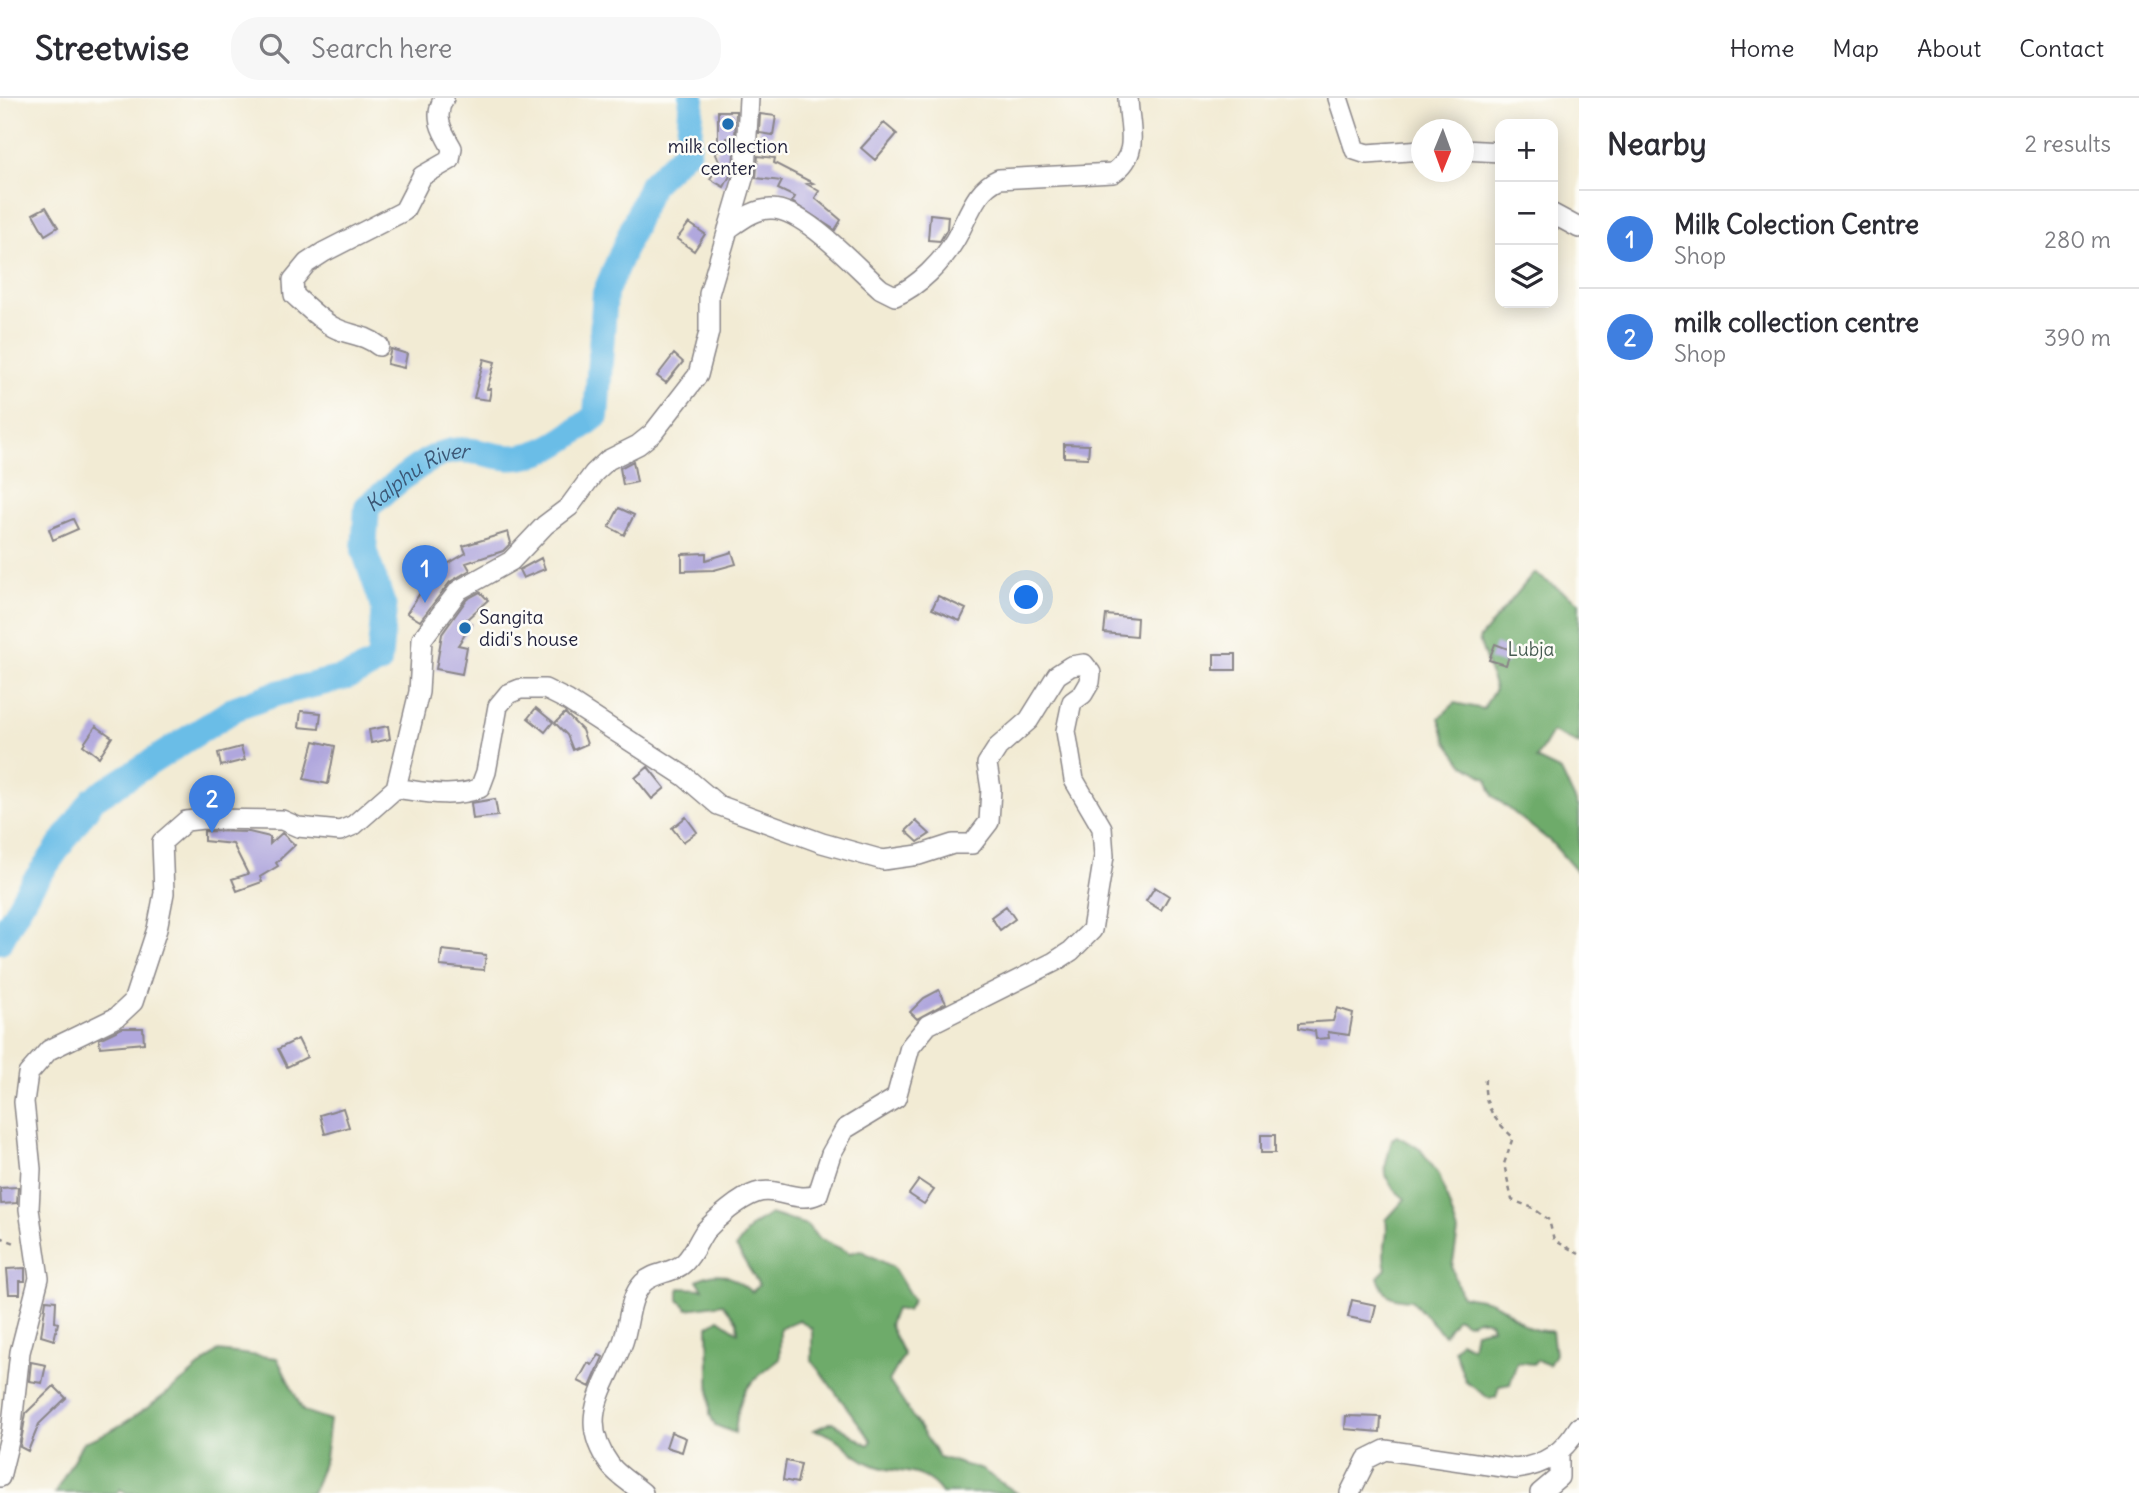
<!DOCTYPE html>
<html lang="en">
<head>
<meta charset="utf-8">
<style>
	body { margin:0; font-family:Delius,sans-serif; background:#f7f7f7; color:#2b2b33 }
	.controls { position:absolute; right:21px; top:21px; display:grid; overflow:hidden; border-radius:14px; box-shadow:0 4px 18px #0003 }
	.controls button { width:63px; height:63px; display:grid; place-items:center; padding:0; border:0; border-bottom:2px solid #e1e1e2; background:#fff; color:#2b2b33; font:35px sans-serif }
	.compass { position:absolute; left:1411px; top:21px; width:63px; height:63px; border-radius:50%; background:#fff; box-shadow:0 4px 18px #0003; rotate:181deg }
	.you { position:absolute; left:1027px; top:500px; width:24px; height:24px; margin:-18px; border:5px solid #fff; border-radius:50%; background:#1a73e8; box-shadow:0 0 0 10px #1a73e833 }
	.badge { display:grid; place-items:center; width:46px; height:46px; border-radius:50%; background:#2563eb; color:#fff; font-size:23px; font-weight:700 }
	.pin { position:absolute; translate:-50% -58px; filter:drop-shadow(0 2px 4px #0008) }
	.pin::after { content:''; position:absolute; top:37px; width:24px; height:21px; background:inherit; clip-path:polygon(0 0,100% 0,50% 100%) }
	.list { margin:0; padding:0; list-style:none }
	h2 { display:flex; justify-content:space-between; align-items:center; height:91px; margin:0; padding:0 28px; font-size:30px }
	h2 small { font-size:23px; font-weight:400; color:#7c7c81 }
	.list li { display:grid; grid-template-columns:46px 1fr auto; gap:21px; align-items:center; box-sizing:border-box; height:98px; padding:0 28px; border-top:2px solid #e1e1e2 }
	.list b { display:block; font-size:26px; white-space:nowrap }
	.list p { margin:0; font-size:23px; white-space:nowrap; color:#7c7c81 }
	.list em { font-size:23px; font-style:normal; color:#7c7c81 }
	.icon { flex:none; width:38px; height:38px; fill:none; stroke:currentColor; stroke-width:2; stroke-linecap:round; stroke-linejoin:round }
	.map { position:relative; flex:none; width:1579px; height:1395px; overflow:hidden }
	header { display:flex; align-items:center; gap:42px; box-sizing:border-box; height:98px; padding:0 35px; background:#fff; border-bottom:2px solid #e1e1e2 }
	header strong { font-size:33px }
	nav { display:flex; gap:38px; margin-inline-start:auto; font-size:24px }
	.search { width:490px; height:63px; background:#f7f7f7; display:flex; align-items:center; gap:18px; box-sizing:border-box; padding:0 24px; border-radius:28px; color:#7c7c81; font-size:26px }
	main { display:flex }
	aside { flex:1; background:#fff }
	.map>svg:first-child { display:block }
</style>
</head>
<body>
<header>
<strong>Streetwise</strong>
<div class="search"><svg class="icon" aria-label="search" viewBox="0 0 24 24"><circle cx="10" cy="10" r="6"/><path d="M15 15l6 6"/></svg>Search here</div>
<nav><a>Home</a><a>Map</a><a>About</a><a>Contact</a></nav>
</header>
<main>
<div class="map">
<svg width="1579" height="1395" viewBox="0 0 1579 1395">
	<rect width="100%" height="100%" fill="#fdfcf7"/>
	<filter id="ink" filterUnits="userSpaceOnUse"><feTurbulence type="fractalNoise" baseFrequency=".0143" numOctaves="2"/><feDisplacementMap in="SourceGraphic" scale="14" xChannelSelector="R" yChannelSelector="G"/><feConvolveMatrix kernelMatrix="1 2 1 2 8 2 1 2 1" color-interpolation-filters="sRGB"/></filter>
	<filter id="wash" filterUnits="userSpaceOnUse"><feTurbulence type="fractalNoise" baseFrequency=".00686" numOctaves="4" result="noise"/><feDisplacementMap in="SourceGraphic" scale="28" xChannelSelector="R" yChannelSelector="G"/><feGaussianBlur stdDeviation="1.57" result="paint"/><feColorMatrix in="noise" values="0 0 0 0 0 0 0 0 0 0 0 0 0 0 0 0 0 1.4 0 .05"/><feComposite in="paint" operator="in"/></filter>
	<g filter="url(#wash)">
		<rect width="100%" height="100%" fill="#f2ebd4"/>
		<path fill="#6eab6b" stroke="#486653" stroke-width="2" d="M1534 475 1579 504V646L1552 634 1536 661 1561 673 1579 710V776L1551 744 1493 698 1487 681 1463 666 1447 644 1439 620 1455 605 1483 611 1495 591 1479 541Z
			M1397 1038 1420 1051 1439 1077 1458 1134 1452 1170 1461 1197C1472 1201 1484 1200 1494 1205 1518 1216 1521 1235 1552 1233L1555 1256 1549 1267 1537 1262 1533 1266 1517 1264 1510 1286 1499 1288 1496 1299 1490 1301 1466 1284 1454 1252 1460 1243 1472 1249 1475 1233 1492 1229 1490 1224 1478 1221 1467 1225 1457 1219 1444 1237 1411 1202C1391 1201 1384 1199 1378 1179L1386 1171C1380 1150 1390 1141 1386 1122L1405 1101C1378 1080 1385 1071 1392 1041Z
			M770 1116 807 1127 818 1140 850 1155 860 1152 893 1169 913 1202 907 1213 895 1211 889 1227 904 1257 889 1283 939 1359 982 1372 1017 1395H942C921 1366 896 1379 869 1365 846 1354 841 1337 814 1332L832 1324 868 1347 872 1343 812 1263V1231L799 1222 780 1230V1261C747 1287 739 1291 735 1335L715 1327 710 1317 708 1228 719 1221 738 1234 737 1223 723 1206 688 1211 679 1202V1190L703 1191 697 1182C722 1169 733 1180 752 1194L759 1187 736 1149 751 1129Z
			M218 1253 277 1260 303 1313 330 1322 325 1360 312 1395H127L120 1391 117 1395H55L83 1344C126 1332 184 1283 218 1253Z"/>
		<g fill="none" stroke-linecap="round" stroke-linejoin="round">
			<path stroke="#6bbde7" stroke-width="26" id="s1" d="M0 843 27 794 93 701 236 610 278 595 347 579 379 564 384 510 364 452 367 409C390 391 424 358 452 353 472 350 487 357 505 359 540 363 570 338 596 318L605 195 651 87 688 51 692 0"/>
		</g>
		<g id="blocks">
			<path fill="#b0a7dd" d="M718 13H736L735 40H727L734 54 733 72 724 89 710 81 720 65 715 54 718 53Z
				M760 16 776 18 773 37 759 35Z
				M884 25 897 36 875 62 861 50Z
				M758 58 775 60 774 65 813 85 807 86 819 93 815 100 841 122 835 132 792 104 795 99 778 91 782 83 756 80Z
				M46 109 58 129 45 137 33 116Z
				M930 116 948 118 947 131 940 143 928 142Z
				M689 125 705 136 694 153 677 141Z
				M391 251 407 256 404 270 387 266Z
				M674 256 683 264 666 285 657 278Z
				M484 261 495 264 487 291H491L489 302 474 300Z
				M1064 346 1089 347 1088 360 1064 359Z
				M633 363 637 384 623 387 620 370Z
				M619 410 634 417 624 437 609 429Z
				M73 421 78 431 53 442 49 431Z
				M508 434 511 445 503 453 466 465 470 472 450 484 420 523 407 515 434 474 466 455 463 448Z
				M732 454 736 466 714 472 682 473V456L706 455V462Z
				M541 460 545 471 523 480 519 472Z
				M480 494 488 502 466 522 472 526 458 547 467 549 462 576 436 571 442 536 467 501Z
				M938 498 966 511 960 523 932 511Z
				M1106 517 1137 520 1136 538 1104 535Z
				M1495 546 1511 552 1506 567 1489 562Z
				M1214 556H1236V572H1214Z
				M536 610 553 624 545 634 528 620Z
				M301 613 321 615 319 631 299 629Z
				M565 615 582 632 587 646 573 652 567 637 555 625Z
				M96 628 112 639 99 659 83 647Z
				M388 628 390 641 371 645 369 632Z
				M314 643 335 648 328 686 304 681Z
				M241 649 245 662 221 668 218 655Z
				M648 669 665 690 652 701 635 680Z
				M495 701 498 718 473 721 471 705Z
				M686 719 697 734 683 744 672 730Z
				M916 723 930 736 918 744 906 733Z
				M204 733 249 734 270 739V746L282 735 295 747 276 765 278 768 260 779 262 784 237 793 232 781 248 776 233 746 204 743Z
				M1155 789 1169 798 1161 812 1146 803Z
				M1006 808 1015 821 1000 832 991 819Z
				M442 852 486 857 484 872 440 868Z
				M939 892 946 905 917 921 910 914 924 900Z
				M1337 910 1353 915 1349 937 1328 934 1329 940 1316 941 1315 933 1299 930V925L1333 923Z
				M122 930H143L144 945 100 949 99 941Z
				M298 941 307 959 287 969 278 951Z
				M343 1010 349 1029 325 1036 320 1017Z
				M1261 1037H1275V1055H1261Z
				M919 1082 934 1092 924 1106 909 1096Z
				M18 1089 17 1105 1 1106 0 1090Z
				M25 1170V1183H20V1196H9L7 1171Z
				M46 1202 56 1203 55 1224 58 1225 54 1242 41 1238Z
				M1352 1202 1376 1207 1372 1224 1348 1219Z
				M599 1257 603 1259 590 1289 578 1283 588 1265 592 1267Z
				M31 1264 46 1267 42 1285 29 1283Z
				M54 1288 66 1300 39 1326 28 1353 20 1349 26 1315Z
				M1346 1318 1381 1319 1380 1334 1345 1331Z
				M671 1334 686 1340 682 1354 666 1349Z
				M786 1363 801 1366 797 1385 783 1382Z"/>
		</g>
	</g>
	<g filter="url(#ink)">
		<use href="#blocks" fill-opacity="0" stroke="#8a8688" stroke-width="2"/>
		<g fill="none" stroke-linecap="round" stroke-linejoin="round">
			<defs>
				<path id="minor" d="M1338 0 1355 52 1367 56 1422 52
					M1464 52 1500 54
					M1553 116 1579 130
					M728 131C741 122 756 110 772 111 804 111 858 171 881 191L895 198C919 188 942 164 955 142 968 120 975 91 999 81L1113 75C1141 56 1129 30 1128 0
					M379 248C362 235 350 238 333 229 319 221 306 208 294 197L293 182 307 165 324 154 404 113 422 78 450 62 452 50C442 33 433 19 444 0
					M396 690C424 694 453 701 480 690L486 674 498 608 508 596 520 591H545L567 602 684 678 718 707 822 745 883 762 919 757 953 746H972L989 724 991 691 987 666 998 649 1029 622 1057 577 1071 568 1084 566 1091 575 1090 584 1083 596 1072 604 1066 633 1074 682 1102 730 1104 758 1092 832 1071 853 1054 864 928 927 910 949 896 1000 845 1031 831 1056 818 1096C797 1106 777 1088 756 1095 740 1100 716 1121 705 1133 698 1143 694 1155 685 1164 674 1176 655 1173 643 1185 628 1201 630 1224 623 1244 606 1290 575 1319 610 1367 618 1378 633 1386 643 1395
					M0 1379 11 1335 20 1254 39 1180 29 1111 31 1071 24 1004 28 976 49 952 117 919 133 904 157 831 164 795 162 744 186 723 203 721 282 722 298 729 340 733 354 727 396 690 419 594 422 541 459 492 511 463 545 427 569 409 594 375 608 362 638 347 653 335 698 277 709 234V196L745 74 749 0
					M1350 1395 1367 1361 1385 1352 1516 1371C1545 1367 1563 1355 1579 1329
					M1540 1395 1559 1379V1356"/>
			</defs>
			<use href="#minor" stroke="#8a8688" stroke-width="22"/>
			<path stroke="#8a8688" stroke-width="2.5" stroke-dasharray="5 5" stroke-linecap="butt" d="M1485 981C1483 1007 1494 1022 1513 1039L1504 1066 1512 1102 1533 1110 1549 1122 1554 1142 1579 1156
				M0 1139 17 1146"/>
			<use href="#minor" stroke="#fff" stroke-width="19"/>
		</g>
	</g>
	<g fill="#1f6fb2" stroke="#fdfcf7" stroke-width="2.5">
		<circle cx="728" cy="26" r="7"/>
		<circle cx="465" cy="530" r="7"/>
	</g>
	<g text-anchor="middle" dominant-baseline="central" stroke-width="5" stroke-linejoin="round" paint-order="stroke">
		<g font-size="19" fill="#22223b" stroke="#fdfcf7">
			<text x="728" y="48">milk collection<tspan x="728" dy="22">center</tspan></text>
			<text x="479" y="519" text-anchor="start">Sangita<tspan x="479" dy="22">didi's house</tspan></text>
		</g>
		<g font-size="19" fill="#465b51" stroke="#fdfcf7">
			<text x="1531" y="551">Lubja</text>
		</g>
		<g font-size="21" font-style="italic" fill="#3c5877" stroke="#fdfcf7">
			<text stroke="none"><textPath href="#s1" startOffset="709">Kalphu River</textPath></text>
		</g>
	</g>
</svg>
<div class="controls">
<button>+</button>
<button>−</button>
<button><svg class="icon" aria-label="layers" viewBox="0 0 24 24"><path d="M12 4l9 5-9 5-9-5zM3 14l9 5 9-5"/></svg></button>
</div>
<svg class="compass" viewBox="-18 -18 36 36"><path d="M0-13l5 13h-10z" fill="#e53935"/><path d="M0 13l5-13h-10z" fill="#7c7c81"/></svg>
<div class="you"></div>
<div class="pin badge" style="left:425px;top:505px;background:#3f7fe0">1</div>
<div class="pin badge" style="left:212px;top:735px;background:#3f7fe0">2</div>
</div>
<aside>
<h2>Nearby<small>2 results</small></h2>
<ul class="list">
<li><span class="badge" style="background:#3f7fe0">1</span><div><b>Milk Colection Centre</b><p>Shop</p></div><em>280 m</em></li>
<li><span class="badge" style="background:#3f7fe0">2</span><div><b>milk collection centre</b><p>Shop</p></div><em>390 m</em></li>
</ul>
</aside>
</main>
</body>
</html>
